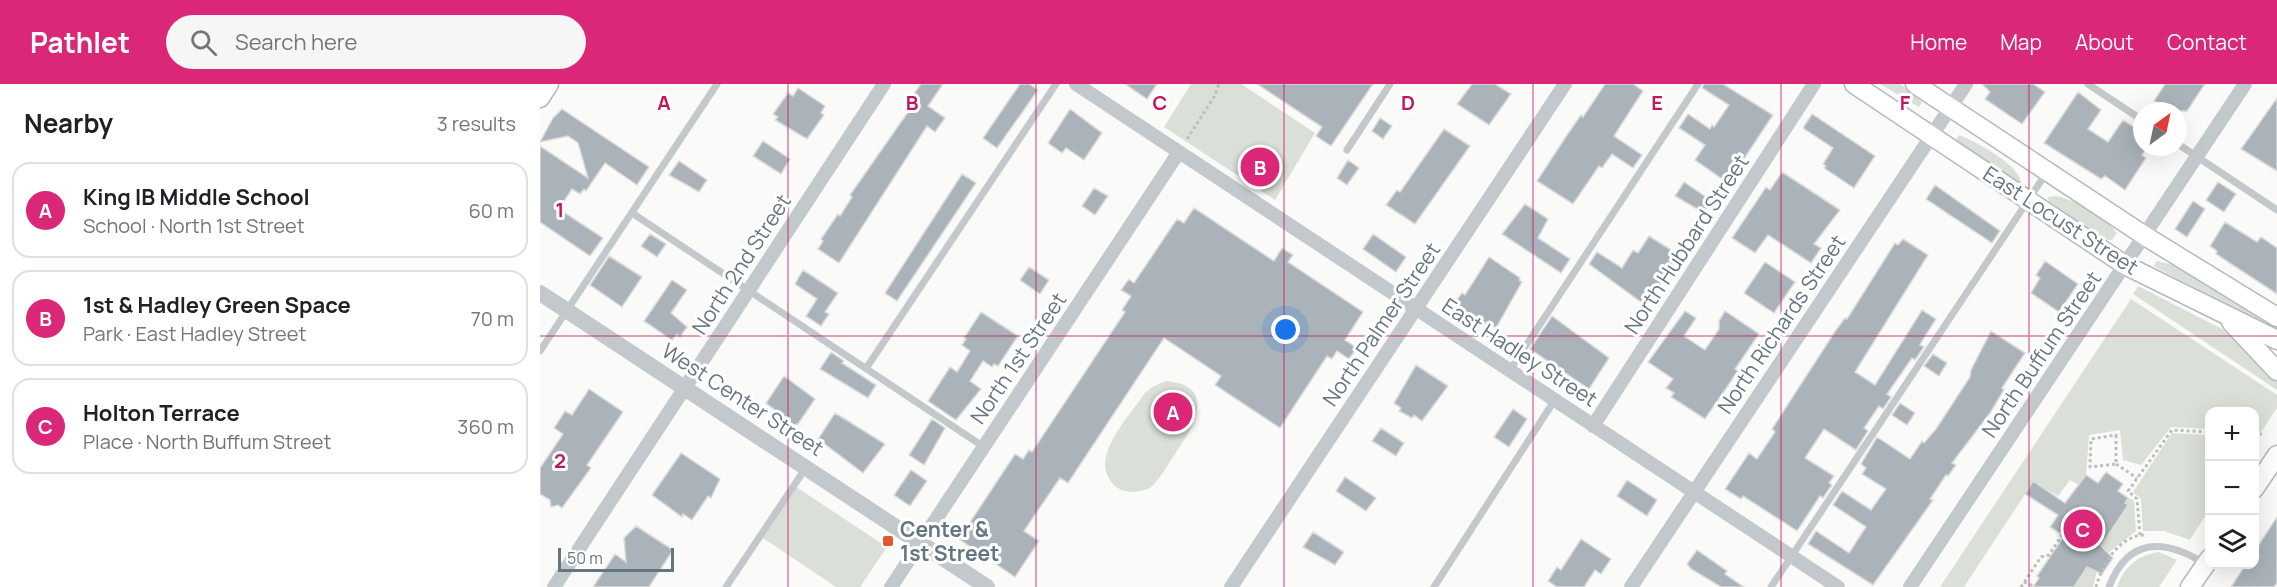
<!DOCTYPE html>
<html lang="en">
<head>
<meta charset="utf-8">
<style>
	body { margin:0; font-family:Manrope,sans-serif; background:#f6f6f6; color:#202124 }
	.controls { position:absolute; right:18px; bottom:18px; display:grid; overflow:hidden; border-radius:12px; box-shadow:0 6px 24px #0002 }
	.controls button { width:54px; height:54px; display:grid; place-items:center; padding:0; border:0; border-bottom:2px solid #e0e0e0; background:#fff; color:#202124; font:30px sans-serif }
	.compass { position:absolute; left:1593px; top:18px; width:54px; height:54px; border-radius:50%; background:#fff; box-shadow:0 6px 24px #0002; rotate:33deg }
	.scale { position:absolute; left:18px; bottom:15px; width:116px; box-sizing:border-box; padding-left:6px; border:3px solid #657683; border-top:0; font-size:16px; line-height:21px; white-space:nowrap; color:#657683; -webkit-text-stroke:4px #fff; paint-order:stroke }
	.you { position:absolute; left:746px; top:246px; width:21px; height:21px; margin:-15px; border:4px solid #fff; border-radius:50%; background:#1a73e8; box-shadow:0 0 0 9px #1a73e833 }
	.badge { display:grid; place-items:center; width:39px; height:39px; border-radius:50%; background:#db2777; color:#fff; font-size:20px; font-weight:700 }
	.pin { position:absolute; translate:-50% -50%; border:3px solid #fff; box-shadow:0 2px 6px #0006 }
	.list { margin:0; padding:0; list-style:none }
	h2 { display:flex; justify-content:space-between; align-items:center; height:78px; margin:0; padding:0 24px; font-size:26px }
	h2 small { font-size:20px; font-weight:400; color:#757577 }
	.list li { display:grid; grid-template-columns:39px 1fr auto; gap:18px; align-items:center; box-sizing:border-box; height:96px; margin:0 12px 12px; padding:0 12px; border:2px solid #e0e0e0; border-radius:18px }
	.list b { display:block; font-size:22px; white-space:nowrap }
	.list p { margin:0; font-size:20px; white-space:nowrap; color:#757577 }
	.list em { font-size:20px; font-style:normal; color:#757577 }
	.icon { flex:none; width:33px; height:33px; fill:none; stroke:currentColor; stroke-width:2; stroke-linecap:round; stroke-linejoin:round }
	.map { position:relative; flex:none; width:1737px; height:503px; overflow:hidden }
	header { display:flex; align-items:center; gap:36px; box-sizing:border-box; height:84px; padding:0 30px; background:#db2777; color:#fff }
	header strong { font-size:28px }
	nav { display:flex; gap:33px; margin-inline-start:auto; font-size:21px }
	.search { width:420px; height:54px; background:#f6f6f6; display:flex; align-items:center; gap:15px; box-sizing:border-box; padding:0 21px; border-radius:33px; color:#757577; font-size:22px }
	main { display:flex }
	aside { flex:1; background:#fff }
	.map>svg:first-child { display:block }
</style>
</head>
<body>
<header>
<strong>Pathlet</strong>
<div class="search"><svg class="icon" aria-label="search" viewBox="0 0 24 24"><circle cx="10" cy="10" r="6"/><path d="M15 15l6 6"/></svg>Search here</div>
<nav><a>Home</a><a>Map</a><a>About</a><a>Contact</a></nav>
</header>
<main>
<aside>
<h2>Nearby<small>3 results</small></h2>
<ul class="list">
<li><span class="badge">A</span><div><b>King IB Middle School</b><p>School · North 1st Street</p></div><em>60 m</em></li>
<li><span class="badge">B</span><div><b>1st &amp; Hadley Green Space</b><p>Park · East Hadley Street</p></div><em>70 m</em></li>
<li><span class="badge">C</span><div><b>Holton Terrace</b><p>Place · North Buffum Street</p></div><em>360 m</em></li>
</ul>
</aside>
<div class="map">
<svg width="1737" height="503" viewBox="0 0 1737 503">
	<rect width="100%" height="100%" fill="#fafaf8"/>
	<path fill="#dadfd7" d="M651 0H701L775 49 735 116 624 43Z
		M1340 0H1360L1382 18 1379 23Z
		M1419 51C1435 57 1481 82 1481 99L1479 100 1420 60 1416 56Z
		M1516 112C1538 117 1563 130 1577 149L1572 156 1562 155 1509 120 1508 113Z
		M1617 177 1633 181 1737 242V245L1630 191 1614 182Z
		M1598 202 1682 245 1737 298V306L1593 210Z
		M1591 215 1737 311V324L1721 348H1715L1714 328H1670L1669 345 1631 343 1601 381 1583 376 1580 346 1549 351 1546 391 1539 401 1530 396 1518 412 1493 398 1424 503H1400Z
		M626 297C680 302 652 345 635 370 627 382 620 395 610 404 599 409 585 410 575 402 546 375 589 334 604 310L612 303Z
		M1632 349 1669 351V426L1650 456 1624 447H1603L1601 415 1593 408Z
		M256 403 347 463 320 503H296L223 454Z
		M1588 414 1594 416 1596 447 1568 469 1561 462 1588 421 1585 419Z
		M1619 468 1637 476 1619 503H1577C1584 483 1598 471 1619 468Z
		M1547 483 1557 487 1553 503H1534Z"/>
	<path fill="#aab3b9" stroke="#dcdcda" stroke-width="1.5" d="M381 0H403L388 22 405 34 395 48 387 42 299 179 278 165 283 157 281 155 298 130 300 132 312 113 310 111 368 28 377 13 373 11Z
		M480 0H489L498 6 457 64 443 54Z
		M585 0H617L607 15Z
		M717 0H833L791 62 776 52 782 43Z
		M932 0H955L971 10 949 41 917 20Z
		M1065 0H1093L1103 7 1074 52 1102 71 1093 84 1072 70 1062 84 1059 82 1033 120 997 97 1025 54 1041 31 1043 33Z
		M1164 0H1183L1233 31 1188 99 1155 76 1165 61 1139 44 1148 30 1170 45 1172 41 1174 43 1189 21 1162 4Z
		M1442 0H1493L1505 8 1482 40 1445 15 1450 8Z
		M1625 0H1665L1647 27H1613L1618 19 1614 17Z
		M258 4 285 22 281 29 284 31 267 55 235 36 238 33 233 30 248 9 253 12Z
		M1538 8 1561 26 1548 45 1568 58 1583 36 1602 48V63H1608L1602 71 1606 74 1585 106 1565 92 1561 95 1504 59Z
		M1737 14V87L1701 65Z
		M22 25 109 83 97 101 65 79 46 107 44 105 40 110 32 105 19 125 63 154 50 172 0 138V62L48 94 38 59 28 52 0 58 13 34Z
		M530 25 562 49 544 76 526 64 522 69 508 59Z
		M1272 30 1335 72 1314 104 1284 84 1286 82 1283 80 1293 64 1263 44Z
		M840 34 852 42 843 55 832 47Z
		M904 45 930 62 875 140 846 121 857 106 860 108Z
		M223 57 250 75 241 90 213 72Z
		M808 76 819 84 807 101 797 94Z
		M139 77 167 96 159 108 129 91Z
		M1242 88 1300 126 1274 160 1281 164 1271 179 1228 151 1215 169 1192 154 1226 103 1230 106Z
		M422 90 436 99 357 217 345 209Z
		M1144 98 1172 117 1164 129 1135 112Z
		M1678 98 1696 110 1684 128 1666 116Z
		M1395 101 1460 147 1452 159 1386 115Z
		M554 104 568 112 555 131 542 122Z
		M1653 117 1665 125 1647 153 1635 145Z
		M985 120 1008 135 998 154 1030 175 1021 189 962 150Z
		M654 124 734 177 742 164 753 171 748 178 823 228 805 256 817 264 809 275 797 267 792 275 787 272 740 344 675 301 681 292 624 254 528 399 520 394 484 447 499 457 475 493 419 455 475 370 483 375 489 366 492 368 585 228 582 226 591 212 581 206 589 195 594 199 637 135 644 139Z
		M1685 138 1717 158 1721 153 1737 164V210L1676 170 1677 167 1670 162Z
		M110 150 126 160 117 173 101 162Z
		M833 150 866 173 856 188 823 165Z
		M1109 152 1136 169 1132 176 1135 178 1105 221 1049 180 1057 168 1082 184 1093 166 1098 169Z
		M1363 155 1388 171 1315 288 1335 301 1382 226 1396 235 1382 257 1380 261 1384 263 1375 276 1372 274 1347 310 1351 313 1343 325 1339 322 1324 344 1328 347 1316 366 1284 345 1265 374 1294 392 1289 399 1292 401 1283 414 1280 412 1257 447 1203 412 1201 415 1185 405 1209 369 1217 375 1235 348 1232 345 1296 246 1305 234 1307 235 1355 159 1358 161Z
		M69 172 102 193 82 223 50 201Z
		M949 173 980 194 979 196 982 198 956 244 947 238 944 243 913 221 922 209 925 211Z
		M1505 177 1538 200 1519 228 1491 209 1500 194 1496 191Z
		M1225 178 1255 198 1234 229 1204 209Z
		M489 183 509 196 500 210 480 196Z
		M263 186 298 209 285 228 289 230 281 242 266 232 277 215 255 200Z
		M132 196 147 206 131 229 147 243 140 253 137 250 132 256 104 237Z
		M1145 227 1156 234 1144 252 1165 266 1179 245V237L1185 227 1219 250 1195 285 1198 287 1165 335 1131 313 1134 309 1126 304 1133 295 1108 278Z
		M441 228 478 252 458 282 454 280 452 283 443 277 430 297 441 305 416 336 388 317 410 283 417 288 430 267 422 261 426 255 424 254Z
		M1012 232 1069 274 1049 305 990 265Z
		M1451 247 1485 269 1462 304 1464 306 1450 329 1412 379 1416 381 1408 392 1406 391 1390 415 1393 416 1333 501 1268 460 1276 447 1309 469 1326 443 1293 421 1302 407 1331 426 1346 405 1322 390 1326 384 1321 380 1337 353 1370 375 1382 357 1384 359 1396 345 1430 293 1431 286Z
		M291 268 304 277 302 279 336 301 328 314 280 285Z
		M1393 270 1407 279 1399 292 1384 282Z
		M876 281 908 302 882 337 874 331 872 334 859 327 861 324 854 319Z
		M244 292 275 315 258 340 254 341 226 319Z
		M49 305 83 328 47 381 51 384 22 424 18 421 11 423 10 416 0 410V384L23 350 14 344 25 327 32 331Z
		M1360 319 1375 329 1367 341 1352 331Z
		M973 325 987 335 969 363 954 353Z
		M295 329 345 360 323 389 278 355Z
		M392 335 405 344 384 381 369 371Z
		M841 344 864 359 856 372 832 357Z
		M141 369 180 395 171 414 168 412 152 436 143 430 142 433 112 411Z
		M371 386 387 397 370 422 354 411Z
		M1566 388 1583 400 1578 407 1588 414 1585 419 1588 421 1561 462 1573 474 1562 490 1547 483 1534 503H1493L1499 494 1497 492 1524 452 1510 443 1518 431 1485 410 1493 397 1525 419 1546 391 1558 399Z
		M805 393 836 414 826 427 796 407Z
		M1087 396 1117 416 1107 432 1077 412Z
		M1737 433V499L1734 503H1691L1706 480H1714V468Z
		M96 442 133 466 109 503H53L75 470 86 478 84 454Z
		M773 448 804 468 795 481 763 463Z
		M1041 455 1071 475 1061 490 1055 486 1044 503H1017L1008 497 1017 483 1021 486Z
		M1157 466 1187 487 1185 490 1204 503H1181L1151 485 1147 480Z"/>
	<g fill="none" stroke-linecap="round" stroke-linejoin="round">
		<defs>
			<path id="secondary" d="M1314 0 1585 181 1737 256
				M1375 0 1605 152 1737 233
				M0 14 9 0
				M1691 238 1737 287
				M1714 405 1737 371
				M1650 503 1670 474"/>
		</defs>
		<use href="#secondary" stroke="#b3babf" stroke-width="21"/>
		<path stroke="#bbbfc2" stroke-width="3" stroke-dasharray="3 3" stroke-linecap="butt" d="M647 55 674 13 679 0
			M1714 350H1722
			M1576 351V380L1550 383 1551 355Z
			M1576 380 1597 394
			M1600 451 1597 415 1588 407 1632 346 1670 348
			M1484 498 1496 503
			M1481 503 1501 473 1509 471 1522 451
			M1556 503C1562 480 1580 450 1607 451"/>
		<path stroke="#c3c8cc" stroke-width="7" d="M1548 0 1602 36
			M1638 60 1737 126
			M807 66 850 0
			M92 129 444 363
			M0 267 177 0
			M327 283 516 0
			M970 286 1158 0
			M186 503 265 385
			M894 503 1014 317
			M1231 503 1507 88
			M1569 503C1588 453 1625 454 1665 480"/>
		<path stroke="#c3c8cc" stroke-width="14" d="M536 0 1298 503
			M1053 342 1274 0
			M14 503 344 0
			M351 503 639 68
			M691 503 1025 0
			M1091 503 1426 0
			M1370 503 1705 0"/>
		<path stroke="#c3c8cc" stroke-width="16" d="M0 209 447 503"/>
		<use href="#secondary" stroke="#fff" stroke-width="18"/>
	</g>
	<path fill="none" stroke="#c2185b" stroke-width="1.5" stroke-opacity="0.55" d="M248 0V503M496 0V503M744 0V503M993 0V503M1241 0V503M1489 0V503M0 252H1737"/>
	<rect fill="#e4572e" stroke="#fff" stroke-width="2" x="342" y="451" width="12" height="12" rx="3"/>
	<g text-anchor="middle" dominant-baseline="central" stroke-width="6" stroke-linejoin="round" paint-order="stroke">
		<g font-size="21" fill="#657683" stroke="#fff">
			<text transform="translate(1521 136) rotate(33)">East Locust Street</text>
			<text transform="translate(1146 160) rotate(-57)">North Hubbard Street</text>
			<text transform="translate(201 180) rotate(-57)">North 2nd Street</text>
			<text transform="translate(841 240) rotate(-56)">North Palmer Street</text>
			<text transform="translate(1241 240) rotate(-56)">North Richards Street</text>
			<text transform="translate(980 268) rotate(33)">East Hadley Street</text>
			<text transform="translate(1501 270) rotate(-56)">North Buffum Street</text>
			<text transform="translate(478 274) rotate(-56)">North 1st Street</text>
			<text transform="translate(203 315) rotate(33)">West Center Street</text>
		</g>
		<g font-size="21" font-weight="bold" fill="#657683" stroke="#fff" text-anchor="start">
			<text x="360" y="445">Center &amp;<tspan x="360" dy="24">1st Street</tspan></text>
		</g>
	</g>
	<g font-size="20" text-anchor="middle" font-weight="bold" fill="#c2185b" stroke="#fff" stroke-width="6" stroke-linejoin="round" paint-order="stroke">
		<text x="124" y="26">A</text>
		<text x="372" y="26">B</text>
		<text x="620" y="26">C</text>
		<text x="868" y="26">D</text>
		<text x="1117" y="26">E</text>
		<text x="1365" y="26">F</text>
		<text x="20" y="133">1</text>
		<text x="20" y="384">2</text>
	</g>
</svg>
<div class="controls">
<button>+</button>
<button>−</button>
<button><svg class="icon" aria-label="layers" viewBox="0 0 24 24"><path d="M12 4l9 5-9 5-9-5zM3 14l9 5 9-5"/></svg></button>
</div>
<svg class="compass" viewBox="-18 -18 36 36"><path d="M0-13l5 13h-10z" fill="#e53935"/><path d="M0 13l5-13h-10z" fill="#757577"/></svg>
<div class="scale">50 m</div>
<div class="you"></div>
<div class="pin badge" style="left:633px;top:328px">A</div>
<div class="pin badge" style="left:720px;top:83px">B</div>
<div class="pin badge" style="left:1543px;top:445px">C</div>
</div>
</main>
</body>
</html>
